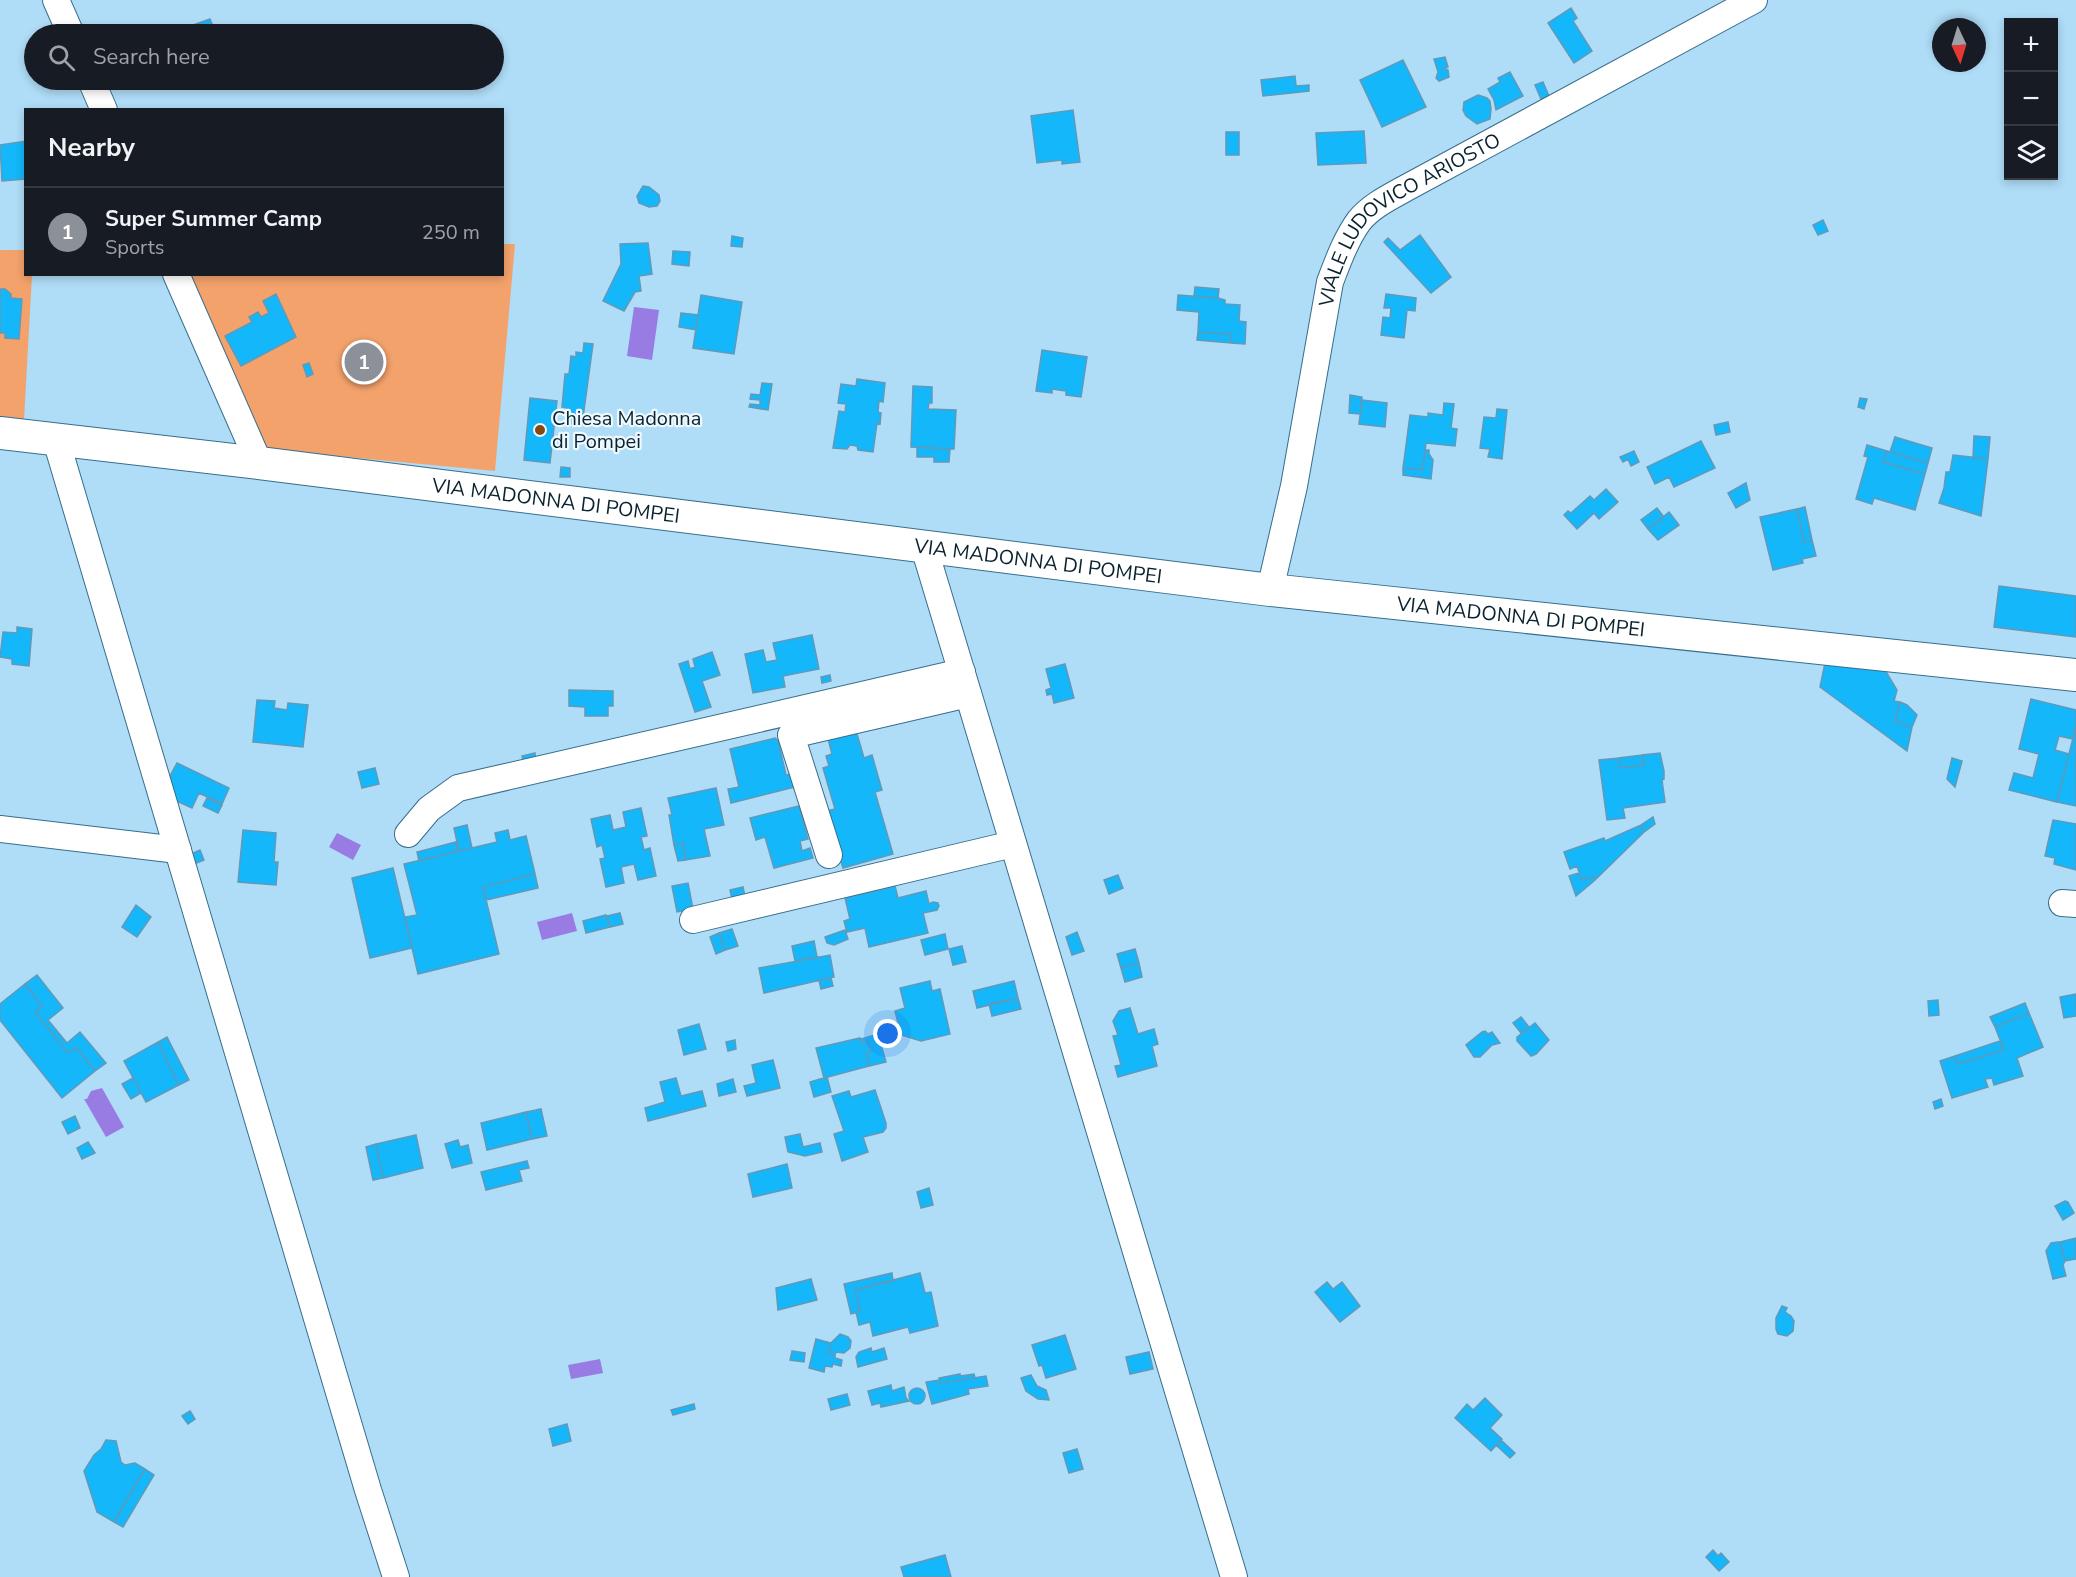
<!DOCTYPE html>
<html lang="en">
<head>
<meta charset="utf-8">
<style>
	body { margin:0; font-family:"Nunito Sans",sans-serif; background:#20242c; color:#f1f3f6 }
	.controls { position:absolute; right:18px; top:18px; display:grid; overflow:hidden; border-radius:0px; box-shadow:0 3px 9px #0003 }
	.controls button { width:54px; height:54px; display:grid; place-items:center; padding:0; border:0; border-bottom:2px solid #363941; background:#171b24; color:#f1f3f6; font:30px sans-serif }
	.compass { position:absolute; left:1932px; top:18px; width:54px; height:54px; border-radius:50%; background:#171b24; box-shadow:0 3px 9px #0003; rotate:176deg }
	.you { position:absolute; left:888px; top:1034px; width:21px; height:21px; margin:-15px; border:4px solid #fff; border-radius:50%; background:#1a73e8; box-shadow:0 0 0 9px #1a73e833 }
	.badge { display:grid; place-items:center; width:39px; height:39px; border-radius:50%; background:#8c9099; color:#fff; font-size:20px; font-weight:700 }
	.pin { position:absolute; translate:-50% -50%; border:3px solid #fff; box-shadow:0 2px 6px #0006 }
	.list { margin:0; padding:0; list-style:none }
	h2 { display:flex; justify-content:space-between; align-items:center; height:78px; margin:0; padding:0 24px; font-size:26px }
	h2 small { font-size:20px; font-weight:400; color:#9ea1a6 }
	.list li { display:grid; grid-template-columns:39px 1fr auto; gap:18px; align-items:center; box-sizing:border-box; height:90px; padding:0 24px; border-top:2px solid #363941 }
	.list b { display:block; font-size:22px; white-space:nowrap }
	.list p { margin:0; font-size:20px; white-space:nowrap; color:#9ea1a6 }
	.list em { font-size:20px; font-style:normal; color:#9ea1a6 }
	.icon { flex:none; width:33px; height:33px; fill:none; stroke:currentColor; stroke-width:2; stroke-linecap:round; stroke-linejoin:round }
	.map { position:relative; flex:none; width:2076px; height:1577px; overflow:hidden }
	.search { position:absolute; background:#171b24; box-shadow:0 3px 9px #0003; left:24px; top:24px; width:480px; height:66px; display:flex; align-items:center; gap:15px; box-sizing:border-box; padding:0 21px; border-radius:33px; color:#9ea1a6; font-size:22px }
	.panel { position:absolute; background:#171b24; box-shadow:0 3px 9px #0003; left:24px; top:108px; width:480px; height:168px; border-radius:0px }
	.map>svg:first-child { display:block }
</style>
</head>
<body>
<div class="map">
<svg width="2076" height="1577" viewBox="0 0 2076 1577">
	<rect width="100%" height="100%" fill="#afdcf7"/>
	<path fill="#f3a26b" d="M503 244H515L495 471 263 449 185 275 502 274Z
		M0 250H25L26 274 32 275 24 420 0 417Z"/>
	<path fill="#987be3" d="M634 307 659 310 652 360 627 356Z
		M337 833 361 845 353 860 329 847Z
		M572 913 577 931 542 940 537 922Z
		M102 1088 124 1127 106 1137 84 1099H87L91 1091Z
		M600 1359 603 1373 571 1379 568 1365Z"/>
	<path fill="#13b7fa" stroke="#6199b8" stroke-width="1.5" d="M1571 8 1577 18 1573 21 1592 51 1574 63 1548 23Z
		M210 19 216 34H168Z
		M264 29 265 34H243Z
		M1445 57 1448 67 1444 68 1448 70 1449 77 1439 81 1436 78 1438 72 1434 59Z
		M1403 60 1426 107 1382 127 1360 80Z
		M1510 72 1523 96 1496 110 1494 100 1488 89 1500 82 1498 78Z
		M1295 76 1296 86 1309 85V91L1263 96 1261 80Z
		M184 80H206L187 87Z
		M1543 82 1549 96 1541 99 1535 85Z
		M1478 95 1487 98 1490 101 1491 109 1490 119 1477 124 1466 116 1463 110 1464 102Z
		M1073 110 1080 162 1062 164V160L1037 163 1031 116Z
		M1364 131 1366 163 1318 165 1316 133Z
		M1226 132H1239V155H1226Z
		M26 141V179L2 181 0 145Z
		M643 186 649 187 659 195 660 201 657 206 649 207 639 203 637 196Z
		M1823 220 1828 231 1818 235 1813 225Z
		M1420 235 1451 277 1431 293 1384 242 1388 238 1400 250Z
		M732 236 743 238 742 247 731 246Z
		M648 243 652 274 639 276 641 291 635 292 624 311 603 301 621 264 620 244Z
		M673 251 690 252 689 266 672 264Z
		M1195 287 1219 289 1218 298 1194 296Z
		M0 289H5L11 294V298L22 299 19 339 5 338V333H0Z
		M276 294 296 337 241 366 225 336 252 322 249 317 258 312 261 317 269 313 263 301Z
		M1386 294 1416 298 1415 311 1407 310 1404 338 1381 335 1383 317 1390 318 1391 308H1384Z
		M701 295 742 302 734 354 693 348Z
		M1178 295 1218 298 1225 300V304L1240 305 1239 321 1246 322 1245 344 1231 343V334L1198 332 1199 312 1177 310Z
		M681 313 698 315 696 330 679 327Z
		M1198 332 1231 334V343L1197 340Z
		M584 343 593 344 582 425 566 423 567 408 562 407 565 374H569L571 356 576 357V352L583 353Z
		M1042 350 1087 357 1081 397 1066 395V391L1052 389V393L1036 391Z
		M309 363 313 374 307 377 303 365Z
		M857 379 885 383 883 402 879 401 878 412 881 413 880 424 877 423 873 452 858 450 857 446 850 445 847 449 833 448 839 411 845 412 846 404 838 403 841 384 856 386Z
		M762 383 772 384 768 410 749 407 750 404 760 405V400L750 399 751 394 760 395Z
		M913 386 932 387V403H929L928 409 956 410 954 449 911 447Z
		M1350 395 1362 397 1360 414 1349 413Z
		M530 398 557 401 550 463 524 460Z
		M1860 398 1867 399 1864 409 1858 407Z
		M1362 400 1387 403 1385 427 1359 424Z
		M1444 403 1454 404 1451 428 1457 429 1455 446 1426 443 1423 470 1403 468 1410 415 1428 417V413L1443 415Z
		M1497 409 1507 410 1502 459 1488 457 1490 449 1480 448 1484 417 1496 418Z
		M1728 422 1730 432 1716 435 1714 425Z
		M1974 436 1990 437 1988 459 1973 457Z
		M1895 437 1932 448 1928 463 1890 452Z
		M1701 441 1715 468 1674 487 1669 477 1655 484 1647 467Z
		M1867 445 1887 451 1883 462 1925 474 1915 510 1874 498 1872 504 1856 499 1868 457 1864 456Z
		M917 447 950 449 949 462H934V457H917Z
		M1425 450H1429V454L1433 460 1431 479 1403 475V468L1423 470Z
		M1634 451 1639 462 1631 466 1628 459 1623 462 1620 457Z
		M1887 451 1928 463 1925 474 1883 462Z
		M1953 455 1988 459 1981 516 1939 503 1944 488 1946 472H1950Z
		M561 467 570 468V477H560Z
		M1746 483 1750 500 1736 508 1728 493Z
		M1606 489 1618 502 1599 519 1594 513 1577 529 1564 515 1568 511 1571 513 1590 496 1594 500Z
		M1805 507 1812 540 1804 542 1797 509Z
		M1657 508 1664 517 1648 529 1641 520Z
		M1797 509 1804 542 1812 540 1816 556 1802 559 1803 563 1773 570 1760 517Z
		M1669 512 1679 525 1658 540 1648 529Z
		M1999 586 2076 596V637L1994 627Z
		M17 627 32 629 29 666 12 664V659L0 657 3 632 17 633Z
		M812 635 819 669 783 676 785 687 753 693 745 654 763 650 766 662 777 660 773 643Z
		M712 652 720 675 702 681 711 707 695 712 679 664 688 661 690 669 695 667 693 659Z
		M1825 663 1885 670 1897 690 1894 701 1900 702 1895 721 1912 727 1907 751 1820 687Z
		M1065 664 1074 698 1054 703 1052 694 1047 695 1046 690 1051 688 1046 669Z
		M830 675 831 681 822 683 821 677Z
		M569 690 613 691V706H608V716H585V707L569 706Z
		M2031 699 2076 710V726L2073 739 2059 736 2055 750 2069 754 2057 802 2009 790 2014 773 2033 778 2039 754 2019 749Z
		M257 700 275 701 274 708 287 710 288 703 308 705 303 747 253 742Z
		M1900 702 1907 705 1917 715 1912 727 1895 721Z
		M2076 726V806L2057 802Z
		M855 727 864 758 872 755 882 790 875 792 893 854 843 868 826 811 835 809 823 768 829 766 826 756 832 754 827 735Z
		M775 738 778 740 786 775 791 774 795 787 731 803 728 789 739 787 730 749Z
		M535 753 536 761 524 764 522 756Z
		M1660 753 1664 771V779L1662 780 1665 802 1623 808 1625 818 1607 820 1599 760 1619 758 1620 768 1644 765 1642 755Z
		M1642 755 1644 765 1620 768 1619 758Z
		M1952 758 1962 761 1955 787 1947 779Z
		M177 763 229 788 222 804 199 793 192 808 172 799 169 778Z
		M375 768 379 784 362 788 358 772Z
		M716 788 724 825 704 829 710 856 686 860 683 843 674 845 669 815H672L668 798Z
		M207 798 222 805 218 813 203 806Z
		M799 806 808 839 800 841 802 851 810 848 813 858 774 868 765 837 756 840 750 818Z
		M641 808 647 836 641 837 644 850 650 848 656 876 638 880 634 864 621 867 624 883 606 887 600 859 605 858 602 845 597 847 591 819 610 815 613 830 626 827 623 812Z
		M1653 817 1655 824 1644 832 1641 825Z
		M2053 820 2076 824V870L2054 864 2055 858 2045 856Z
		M467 825 472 848 459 851 454 828Z
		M1641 825 1644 832 1595 880 1593 876 1582 880 1577 866 1570 869 1564 852 1604 838 1605 841Z
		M243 830 276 833 274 862H278L276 885 238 882Z
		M508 830 510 840 526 836 535 874 483 887 499 954 418 974 405 917 417 915 404 864 497 842 495 833Z
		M456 842 458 851 419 861 417 852Z
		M683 843 686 860 678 861 674 845Z
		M200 850 204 860 194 864 191 854Z
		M393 868 412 948 370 958 352 878Z
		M1579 873 1582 880 1593 876 1595 880 1576 896 1569 876Z
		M535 874 538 888 486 900 483 887Z
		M1118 875 1123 888 1109 894 1104 880Z
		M688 883 693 909 677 912 672 886Z
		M895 886 898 898 926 891 929 904 933 902 938 903 939 906 937 910 923 913 928 933 869 947 865 928 847 932 844 921 850 919 845 898Z
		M743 887 745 897 732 899 730 890Z
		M136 905 151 917 137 937 122 927Z
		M620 913 623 924 610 927 607 916Z
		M606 915 610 927 586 933 583 921Z
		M732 929 738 946 725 950 719 933Z
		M845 930 848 939 834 945 827 943 825 937Z
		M1077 932 1084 951 1072 955 1066 937Z
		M719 933 725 950 716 954 710 937Z
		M945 934 948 949 925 955 921 940Z
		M814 941 817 957 795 961 792 946Z
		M962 946 966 962 953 965 949 949Z
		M1135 949 1139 963 1121 968 1117 954Z
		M830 955 834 977 764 993 759 968Z
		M1139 963 1142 977 1125 982 1121 968Z
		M37 975 63 1008 48 1020 67 1043 80 1032 106 1063 95 1071 76 1047 68 1053 35 1012 42 1006 25 984Z
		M831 978 833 986 821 989 819 980Z
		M930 981 932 991 940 989 950 1034 921 1041 901 1035 895 1011 905 1008 900 988Z
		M1014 981 1018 998 977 1008 973 991Z
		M25 984 42 1006 35 1012 68 1053 76 1047 95 1071 62 1098 0 1020V1004Z
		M2076 994V1016L2064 1018 2060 997Z
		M1018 998 1021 1009 992 1016 989 1004Z
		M1938 1000 1939 1015 1929 1016 1928 1001Z
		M2025 1003 2029 1013 1995 1027 1990 1017Z
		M1130 1008 1138 1034 1154 1029 1158 1044 1152 1046 1157 1066 1118 1077 1115 1066 1121 1065 1113 1036 1118 1035 1113 1021 1119 1011Z
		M2029 1013 2043 1047 2017 1058 2023 1076 1994 1085 1992 1078 1985 1079 1988 1087 1952 1098 1940 1061 1955 1056 1957 1064 2004 1050 1995 1027Z
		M1521 1017 1529 1027 1521 1033 1513 1023Z
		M1535 1023 1549 1040 1536 1054 1531 1056 1517 1041V1037Z
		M699 1024 706 1049 684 1055 678 1030Z
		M1485 1031 1488 1034 1492 1032 1500 1043 1492 1045 1480 1057H1474L1466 1045 1482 1032Z
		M878 1034 886 1062 869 1066 866 1053 871 1052 868 1042 861 1043V1039Z
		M167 1037 189 1080 179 1085 158 1042Z
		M860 1038 861 1043 868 1042 871 1052 866 1053 869 1066 824 1078 816 1048Z
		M735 1040 736 1049 728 1051 726 1042Z
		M2000 1041 2004 1050 1957 1064 1955 1056Z
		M158 1042 179 1085 146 1102 124 1061Z
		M773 1060 780 1088 747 1096 744 1086 756 1083 752 1065Z
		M827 1077 831 1092 814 1097 810 1082Z
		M133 1078 141 1093 131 1099 122 1084Z
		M676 1078 681 1096 702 1091 706 1106 648 1121 645 1108 665 1102 660 1082Z
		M733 1079 736 1092 719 1096 717 1084Z
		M875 1090 886 1123V1128L883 1132 863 1137 868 1152 842 1161 834 1134 844 1131 832 1096 849 1091 851 1097Z
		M1941 1099 1943 1106 1935 1109 1933 1102Z
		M541 1109 547 1136 532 1139 526 1112Z
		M526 1112 532 1139 487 1150 481 1123Z
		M75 1116 80 1128 68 1134 62 1122Z
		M800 1134 803 1147 820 1143 822 1152 805 1156 788 1152 785 1137Z
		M416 1135 423 1168 383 1178 376 1144Z
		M458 1140 460 1147 468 1145 472 1163 452 1168 445 1144Z
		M88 1142 95 1153 82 1159 77 1148Z
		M376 1144 383 1178 373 1180 366 1147Z
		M527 1161 529 1168 519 1170 522 1181 486 1190 481 1172Z
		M787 1164 792 1188 753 1197 748 1174Z
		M929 1188 933 1205 921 1208 917 1192Z
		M2065 1201 2068 1202 2074 1213 2063 1220 2055 1206Z
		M2076 1238V1259L2065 1261 2060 1242Z
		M2058 1242H2060L2065 1261 2063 1265 2066 1276 2053 1279 2046 1251 2051 1243Z
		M892 1273 893 1281 855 1290 860 1311 851 1314 844 1284Z
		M920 1273 925 1293 931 1292 938 1326 910 1333 908 1327 873 1336 870 1322 859 1325 856 1312 860 1311 855 1290Z
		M811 1279 817 1300 778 1310 776 1288Z
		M1327 1282 1333 1289 1342 1282 1360 1306 1340 1322 1315 1292Z
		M1782 1306 1787 1308 1785 1312 1791 1316 1794 1321 1793 1331 1787 1336 1778 1334 1776 1329V1318Z
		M840 1334 848 1337 851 1341 850 1348 844 1353 836 1352 835 1355 828 1354 831 1343Z
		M1065 1335 1076 1369 1046 1378 1042 1365 1039 1366 1032 1345Z
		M816 1339 831 1343 828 1354 835 1355V1358L842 1360 841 1366 833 1364 832 1367 825 1366 824 1372 809 1368Z
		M871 1348 872 1352 884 1348 887 1359 858 1367 856 1357 859 1352Z
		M792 1351 805 1353 804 1362 790 1360Z
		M1149 1352 1153 1369 1130 1374 1126 1357Z
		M960 1374V1376L974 1374 975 1378 940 1383 939 1378Z
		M1031 1375 1037 1386 1046 1390 1049 1400 1038 1399 1026 1391 1021 1378Z
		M986 1376 988 1386 968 1389 969 1394 932 1404 926 1382 939 1380 940 1383Z
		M891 1385 892 1391 904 1387 906 1398 909 1401 881 1407 880 1403 872 1405 868 1391Z
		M909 1396a8 8 0 1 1 16 0a8 8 0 1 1-16 0Z
		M847 1394 850 1405 831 1410 828 1399Z
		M1485 1398 1502 1415 1490 1428 1502 1439 1491 1451 1455 1418 1467 1404 1473 1410Z
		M694 1404 695 1409 673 1415 671 1410Z
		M190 1411 195 1419 188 1424 182 1416Z
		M567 1424 571 1441 553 1446 549 1429Z
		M106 1440 116 1441 121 1462 125 1465 135 1463 145 1469 114 1522 97 1512 84 1471 94 1455 101 1449Z
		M1501 1440 1515 1453 1510 1458 1496 1445Z
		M1077 1449 1083 1469 1069 1473 1063 1453Z
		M145 1469 154 1475 123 1527 114 1522Z
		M1713 1550 1718 1556 1721 1553 1729 1562 1719 1571 1706 1557Z
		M945 1555 951 1577H904L901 1567Z"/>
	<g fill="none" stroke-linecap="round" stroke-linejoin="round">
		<defs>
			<g id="minor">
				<path d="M56 0 71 34"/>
				<path d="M91 80 104 110"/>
				<path d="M176 274 259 463"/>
				<path d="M56 440 368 1490 396 1577"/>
				<path d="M924 547 1234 1577"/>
				<path id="s1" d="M1270 590 1294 486 1330 282C1338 261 1346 239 1359 221 1371 206 1390 197 1406 188L1754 0"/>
				<path d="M0 829 178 850"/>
				<path d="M408 834 429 809 458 788 962 672"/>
				<path d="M829 855 791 735 968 694"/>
				<path d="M2062 903 2076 904"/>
				<path d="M693 920 1013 844"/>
			</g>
			<g id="tertiary">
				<path id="s2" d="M0 433 259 463 1270 590 2076 675"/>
			</g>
		</defs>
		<use href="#minor" stroke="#376e8c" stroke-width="28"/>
		<use href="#tertiary" stroke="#376e8c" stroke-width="34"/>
		<use href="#minor" stroke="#fff" stroke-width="26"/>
		<use href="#tertiary" stroke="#fff" stroke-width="32"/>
	</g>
	<circle fill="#874710" stroke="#edf8ff" stroke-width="2" cx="540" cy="430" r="6"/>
	<g text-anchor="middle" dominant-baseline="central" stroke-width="4.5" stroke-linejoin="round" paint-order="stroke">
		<g font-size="20" fill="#0a222e" stroke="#edf8ff">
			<text stroke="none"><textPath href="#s1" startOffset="417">VIALE LUDOVICO ARIOSTO</textPath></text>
			<text stroke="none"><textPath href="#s2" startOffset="560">VIA MADONNA DI POMPEI</textPath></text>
			<text stroke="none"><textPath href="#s2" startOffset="1046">VIA MADONNA DI POMPEI</textPath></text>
			<text stroke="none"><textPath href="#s2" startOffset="1532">VIA MADONNA DI POMPEI</textPath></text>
		</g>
		<g font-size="20" fill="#0a222e" stroke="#edf8ff" text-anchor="start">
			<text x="552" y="418">Chiesa Madonna<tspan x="552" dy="23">di Pompei</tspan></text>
		</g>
	</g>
</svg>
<div class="controls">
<button>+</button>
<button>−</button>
<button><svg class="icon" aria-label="layers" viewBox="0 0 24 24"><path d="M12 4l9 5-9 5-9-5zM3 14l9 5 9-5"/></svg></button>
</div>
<svg class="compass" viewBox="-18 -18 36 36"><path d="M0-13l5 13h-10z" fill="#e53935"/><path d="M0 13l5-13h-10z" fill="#9ea1a6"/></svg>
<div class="you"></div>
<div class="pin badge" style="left:364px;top:362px">1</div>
<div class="search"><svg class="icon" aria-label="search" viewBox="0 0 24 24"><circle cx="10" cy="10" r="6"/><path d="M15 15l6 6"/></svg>Search here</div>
<section class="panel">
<h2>Nearby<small></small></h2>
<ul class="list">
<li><span class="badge">1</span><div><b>Super Summer Camp</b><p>Sports</p></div><em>250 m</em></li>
</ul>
</section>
</div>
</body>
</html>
